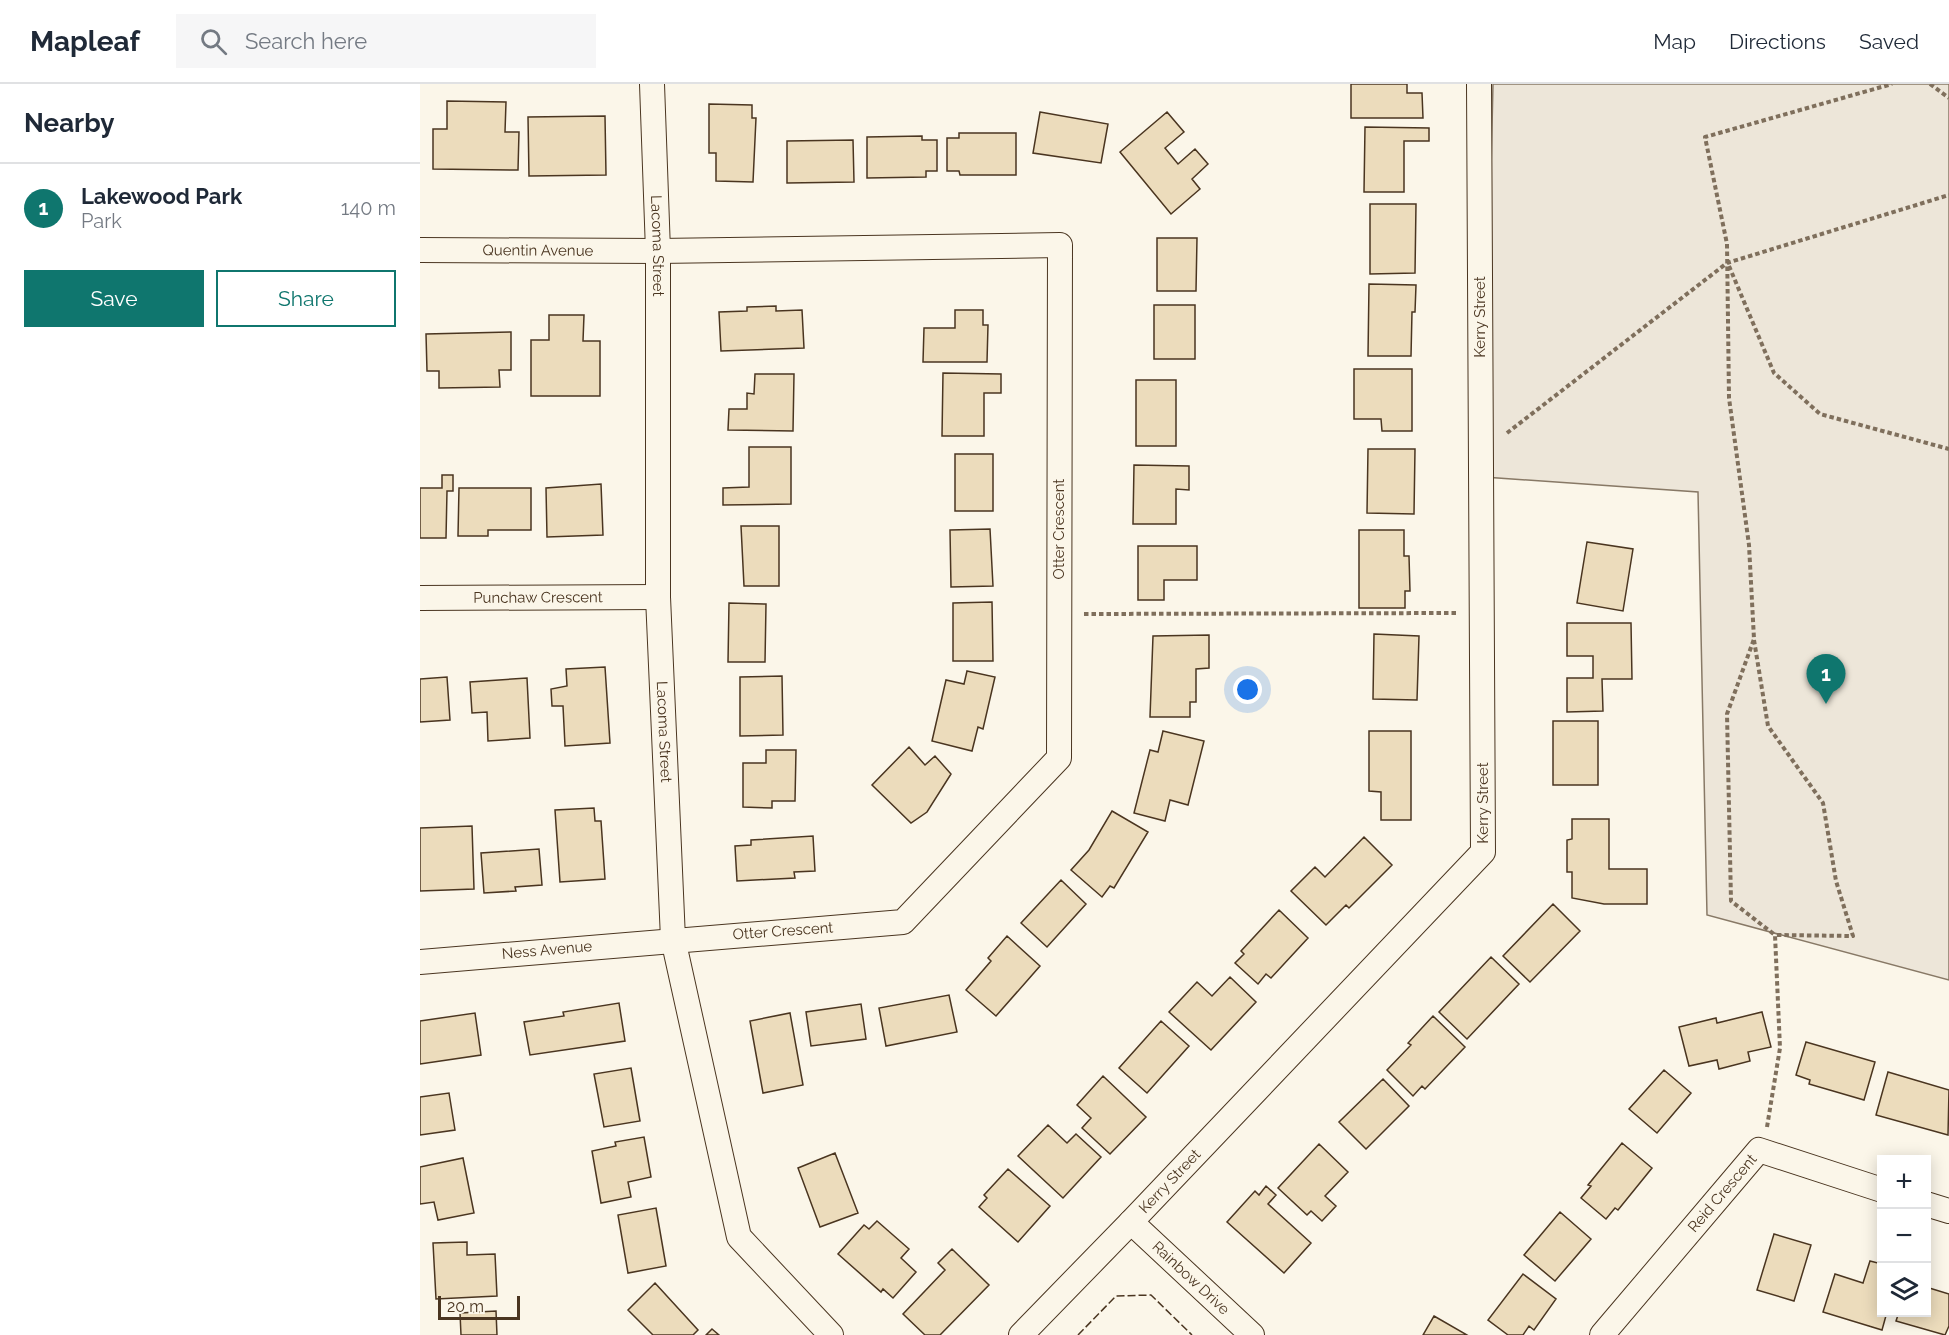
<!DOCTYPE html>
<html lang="en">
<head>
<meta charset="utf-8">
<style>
	body { margin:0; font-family:Raleway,sans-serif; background:#f6f6f7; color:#1f2937 }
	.controls { position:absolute; right:18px; bottom:18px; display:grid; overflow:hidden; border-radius:0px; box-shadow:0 3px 15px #0003 }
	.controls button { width:54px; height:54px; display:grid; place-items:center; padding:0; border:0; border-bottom:2px solid #e0e1e3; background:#fff; color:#1f2937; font:30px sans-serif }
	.scale { position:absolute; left:18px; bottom:15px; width:82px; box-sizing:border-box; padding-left:6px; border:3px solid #4a3520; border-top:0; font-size:16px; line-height:21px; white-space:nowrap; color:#4a3520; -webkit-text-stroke:4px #fbf6e9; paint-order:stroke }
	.you { position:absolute; left:828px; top:606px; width:21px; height:21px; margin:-15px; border:4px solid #fff; border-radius:50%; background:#1a73e8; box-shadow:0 0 0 9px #1a73e833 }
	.badge { display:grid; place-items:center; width:39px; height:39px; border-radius:50%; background:#0f766e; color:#fff; font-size:20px; font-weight:700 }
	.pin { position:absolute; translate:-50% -50px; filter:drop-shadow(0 2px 3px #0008) }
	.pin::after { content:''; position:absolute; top:32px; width:21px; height:18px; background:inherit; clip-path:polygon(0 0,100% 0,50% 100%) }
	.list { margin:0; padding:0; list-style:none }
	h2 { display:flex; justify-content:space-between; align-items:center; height:78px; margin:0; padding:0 24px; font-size:26px }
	h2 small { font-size:20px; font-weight:400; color:#747a83 }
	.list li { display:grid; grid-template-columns:39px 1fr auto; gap:18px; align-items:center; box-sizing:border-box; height:90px; padding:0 24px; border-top:2px solid #e0e1e3 }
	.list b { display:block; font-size:22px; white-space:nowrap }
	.list p { margin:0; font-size:20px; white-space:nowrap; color:#747a83 }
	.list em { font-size:20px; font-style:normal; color:#747a83 }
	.actions { display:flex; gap:12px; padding:18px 24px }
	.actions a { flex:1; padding:14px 0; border:2px solid #0f766e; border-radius:0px; text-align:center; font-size:21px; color:#0f766e }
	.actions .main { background:#0f766e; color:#fff }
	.icon { flex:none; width:33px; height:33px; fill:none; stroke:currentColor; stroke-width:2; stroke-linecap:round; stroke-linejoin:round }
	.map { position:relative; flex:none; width:1529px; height:1251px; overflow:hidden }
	header { display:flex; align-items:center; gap:36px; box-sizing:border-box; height:84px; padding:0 30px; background:#fff; border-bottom:2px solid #e0e1e3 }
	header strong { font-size:28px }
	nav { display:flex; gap:33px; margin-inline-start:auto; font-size:21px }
	.search { width:420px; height:54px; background:#f6f6f7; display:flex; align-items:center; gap:15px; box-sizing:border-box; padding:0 21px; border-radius:0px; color:#747a83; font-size:22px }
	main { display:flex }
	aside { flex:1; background:#fff }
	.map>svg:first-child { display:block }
</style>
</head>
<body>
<header>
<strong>Mapleaf</strong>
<div class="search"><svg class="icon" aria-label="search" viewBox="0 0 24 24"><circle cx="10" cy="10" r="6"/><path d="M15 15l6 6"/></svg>Search here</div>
<nav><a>Map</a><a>Directions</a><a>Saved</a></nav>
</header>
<main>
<aside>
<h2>Nearby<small></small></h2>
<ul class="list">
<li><span class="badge">1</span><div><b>Lakewood Park</b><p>Park</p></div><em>140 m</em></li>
</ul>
<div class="actions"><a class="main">Save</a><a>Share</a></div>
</aside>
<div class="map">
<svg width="1529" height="1251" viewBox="0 0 1529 1251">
	<rect width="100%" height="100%" fill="#fbf6e9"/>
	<path fill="#ede6d9" stroke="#887966" stroke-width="1.5" d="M1073 0H1529V896L1287 831 1278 408 1064 393Z"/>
	<path fill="#ecdcbc" stroke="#4a3520" stroke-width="1.5" d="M931 0H987V9H1002L1003 34H931Z
		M27 17 86 18 85 48H99L98 86 13 85V45H27Z
		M289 20 332 21V34H336L333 98 296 97V69H289Z
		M620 28 688 40 681 79 613 69Z
		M747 28 764 48 745 64 758 80 775 65 788 80 772 95 780 105 751 130 700 68Z
		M185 32 186 91 109 92 108 33Z
		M945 43 1009 44V57H984V108H944Z
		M539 49H596V91H540L539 87H527V54H539Z
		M502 52V56H517V87H506V93L447 94V53Z
		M433 56 434 98 367 99V57Z
		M950 120H996L995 189 950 190Z
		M737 154H777L776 207H737Z
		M949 200 996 201 995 228H992L991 272H948Z
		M734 221H775V275H734Z
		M356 222V227L382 226 384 264 301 267 299 228 327 227V223Z
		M535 226H563V241H568L567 278H503L504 244H535Z
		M129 231H164L163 257H180V312H111V256H129Z
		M91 248V286H79L80 303 19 304V287H7L6 250Z
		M934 285H992V347H962L961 335H934Z
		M523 289 581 290V309H564V352H522Z
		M335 290H374L373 347 308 346 309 325H327V309L334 310Z
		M716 296H756V362H716Z
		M329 363H371V420L303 421V404L329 403Z
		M948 365H995L994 430 947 429Z
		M535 370H573V427H535Z
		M714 381 769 382V406L756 405V440H713Z
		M22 391H33V407H27L26 454H0V404H22Z
		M181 400 183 451 127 453 126 404Z
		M39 404H111V446H68V452H38Z
		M321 442H359V502H324Z
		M570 445 573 502 531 503 530 446Z
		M939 446H984V472H989L990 507H985V524H939Z
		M1167 458 1213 465 1203 527 1157 519Z
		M718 462H777V496H744V516H718Z
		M572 518 573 577H533V519Z
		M309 519 346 520 345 578H308Z
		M1147 539H1211L1212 595H1182L1183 627 1147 628V594H1173V572H1147Z
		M954 550 999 552 997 616 953 615Z
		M789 551V584L776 585V618H770V633H730L733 552Z
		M185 583 190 659 145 662 143 622H132L131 605 147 602 146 585Z
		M547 587 575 593 563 645 558 643 552 667 512 657 526 596 544 600Z
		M362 592 363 651 320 652V593Z
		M27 593 30 636 0 638V595Z
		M107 594 110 654 68 657 67 628 52 629 50 598Z
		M1133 637H1178V701H1133Z
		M743 647 784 657 768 721 750 716 745 737 714 729 730 666 738 668Z
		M949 647H991V736H961V708L949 707Z
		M489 663 505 681 515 672 531 690 507 728 491 739 452 701Z
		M346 666H376L375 717H352V724L323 723V679H346Z
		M174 724 175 737H181L185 795 140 798 135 726Z
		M692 727 728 748 694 804 690 802 682 813 651 786 669 766Z
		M1152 735H1189V785H1227V820H1184L1152 814V788H1147V756L1152 755Z
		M52 742 54 805 0 807V744Z
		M393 752 395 787 374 788 375 794 317 797 315 762 331 761V756Z
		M944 753 972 781 929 824 926 821 906 841 871 807 895 783 905 793Z
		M119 765 122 801 95 803 96 807 64 809 61 769Z
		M641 796 666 820 627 863 601 839Z
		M1133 820 1160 847 1110 898 1083 872Z
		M859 826 888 854 851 894 846 890 838 900 815 879 824 870 821 867Z
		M587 852 620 882 576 932 546 906 571 877 568 874Z
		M1071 873 1099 900 1047 955 1019 928Z
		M810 893 836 918 791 966 749 928 777 898 792 912Z
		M529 911 537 948 466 962 459 924Z
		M199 919 205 957 110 971 104 938 144 932 143 928Z
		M441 920 446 955 391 962 386 928Z
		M1342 928 1351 963 1328 968 1330 977 1299 985 1297 976 1269 982 1259 943 1296 934 1297 939Z
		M55 929 61 971 0 980V937Z
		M370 929 383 1001 343 1009 330 937Z
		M1013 932 1045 963 1005 1005 1002 1002 993 1012 967 986 991 961 988 959Z
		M741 937 769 962 727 1009 699 984Z
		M1386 958 1455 978 1444 1016 1389 1000 1390 996 1376 991Z
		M211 984 220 1037 184 1043 174 990Z
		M1244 986 1271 1009 1237 1049 1209 1025Z
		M1468 988 1529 1006 1528 1051 1456 1031Z
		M683 992 726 1033 690 1070 662 1044 671 1034 657 1021Z
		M963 995 989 1022 946 1065 919 1038Z
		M29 1009 35 1046 0 1051V1013Z
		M628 1041 647 1059 656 1050 681 1073 643 1114 598 1072Z
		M224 1053 231 1093 208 1098 211 1113 181 1119 172 1067 196 1062 195 1058Z
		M1202 1059 1232 1084 1198 1126 1195 1124 1186 1135 1161 1114 1171 1102 1168 1101Z
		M899 1060 928 1088 905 1112 916 1122 902 1137 891 1127 887 1131 858 1104Z
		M415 1069 438 1129 400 1143 378 1084Z
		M43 1074 54 1129 18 1136 14 1118 0 1120V1083Z
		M588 1085 630 1122 598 1158 559 1123 567 1114 564 1111Z
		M846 1102 856 1111 848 1120 891 1159 864 1189 807 1138 835 1107 839 1111Z
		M236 1124 246 1182 208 1189 198 1131Z
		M1140 1128 1171 1155 1135 1197 1104 1171Z
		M457 1137 489 1165 481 1174 496 1188 473 1214 463 1205 461 1208 418 1170 444 1141 449 1145Z
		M1354 1150 1391 1161 1374 1217 1337 1206Z
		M47 1158V1171L75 1170 77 1212 16 1215 13 1159Z
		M532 1165 569 1201 520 1251H505L483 1230 525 1186 518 1179Z
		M1450 1177 1462 1180V1228H1467L1462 1246 1403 1228 1415 1190 1443 1199Z
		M1103 1190 1136 1215 1114 1246 1109 1242 1103 1251H1088L1068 1236Z
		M235 1199 278 1246 273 1251H233L208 1226Z
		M1506 1203 1529 1210V1242L1525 1251 1476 1237 1479 1228H1506Z
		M76 1227 77 1251H41L40 1229Z
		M1014 1232 1047 1251H1003Z
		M292 1245 299 1251H286Z"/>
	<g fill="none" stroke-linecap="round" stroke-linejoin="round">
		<defs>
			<g id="street">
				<path id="s1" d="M232 0 238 167V513L253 855 319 1153 411 1251"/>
				<path id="s2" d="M0 166 238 167 640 161 639 674 483 838 0 878"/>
				<path id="s3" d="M0 514 238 513"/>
				<path d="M1506 1120 1529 1127"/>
				<path id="s4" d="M711 1138 832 1251"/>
				<path id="s5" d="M601 1251 711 1138 1063 768 1059 0"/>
				<path id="s6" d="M1182 1251 1339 1066 1462 1106"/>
			</g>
		</defs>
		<use href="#street" stroke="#4a3520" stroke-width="26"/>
		<path stroke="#7f6f5c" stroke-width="4" stroke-dasharray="4.5 3" stroke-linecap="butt" d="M1510 0 1529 14
			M1309 182 1354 289 1400 330 1529 365
			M1087 349 1307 179 1529 111
			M664 530 1037 529
			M1334 556 1348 642 1403 719 1416 797 1433 852 1355 851
			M1347 1043 1360 964 1355 851 1311 817 1307 630 1334 555 1329 461 1309 314 1307 160 1285 53 1472 0"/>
		<use href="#street" stroke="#fbf6e9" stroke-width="24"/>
		<path stroke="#4a3520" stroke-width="1.5" stroke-dasharray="8 3" stroke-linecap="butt" d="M658 1251 696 1212 731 1211 772 1251"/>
	</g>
	<g text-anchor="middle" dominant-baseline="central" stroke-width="4.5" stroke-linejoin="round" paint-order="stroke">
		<g font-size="15" fill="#4a3520" stroke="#fbf6e9">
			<text stroke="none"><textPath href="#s1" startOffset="162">Lacoma Street</textPath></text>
			<text stroke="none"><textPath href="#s2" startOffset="118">Quentin Avenue</textPath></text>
			<text transform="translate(1060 233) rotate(-90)">Kerry Street</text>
			<text transform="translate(639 445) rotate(-90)">Otter Crescent</text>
			<text stroke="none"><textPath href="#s3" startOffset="118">Punchaw Crescent</textPath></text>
			<text stroke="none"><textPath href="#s1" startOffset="648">Lacoma Street</textPath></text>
			<text transform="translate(1063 719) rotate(-90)">Kerry Street</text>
			<text transform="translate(363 847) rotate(-4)">Otter Crescent</text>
			<text transform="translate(127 866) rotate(-5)">Ness Avenue</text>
			<text stroke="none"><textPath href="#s5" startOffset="214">Kerry Street</textPath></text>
			<text stroke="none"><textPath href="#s6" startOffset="186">Reid Crescent</textPath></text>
			<text stroke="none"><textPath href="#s4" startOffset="82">Rainbow Drive</textPath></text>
		</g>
	</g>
</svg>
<div class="controls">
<button>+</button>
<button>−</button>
<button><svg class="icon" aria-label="layers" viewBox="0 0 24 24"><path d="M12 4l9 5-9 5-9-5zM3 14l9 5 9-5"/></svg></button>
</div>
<div class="scale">20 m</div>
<div class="you"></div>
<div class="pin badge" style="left:1406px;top:620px">1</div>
</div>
</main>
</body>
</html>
